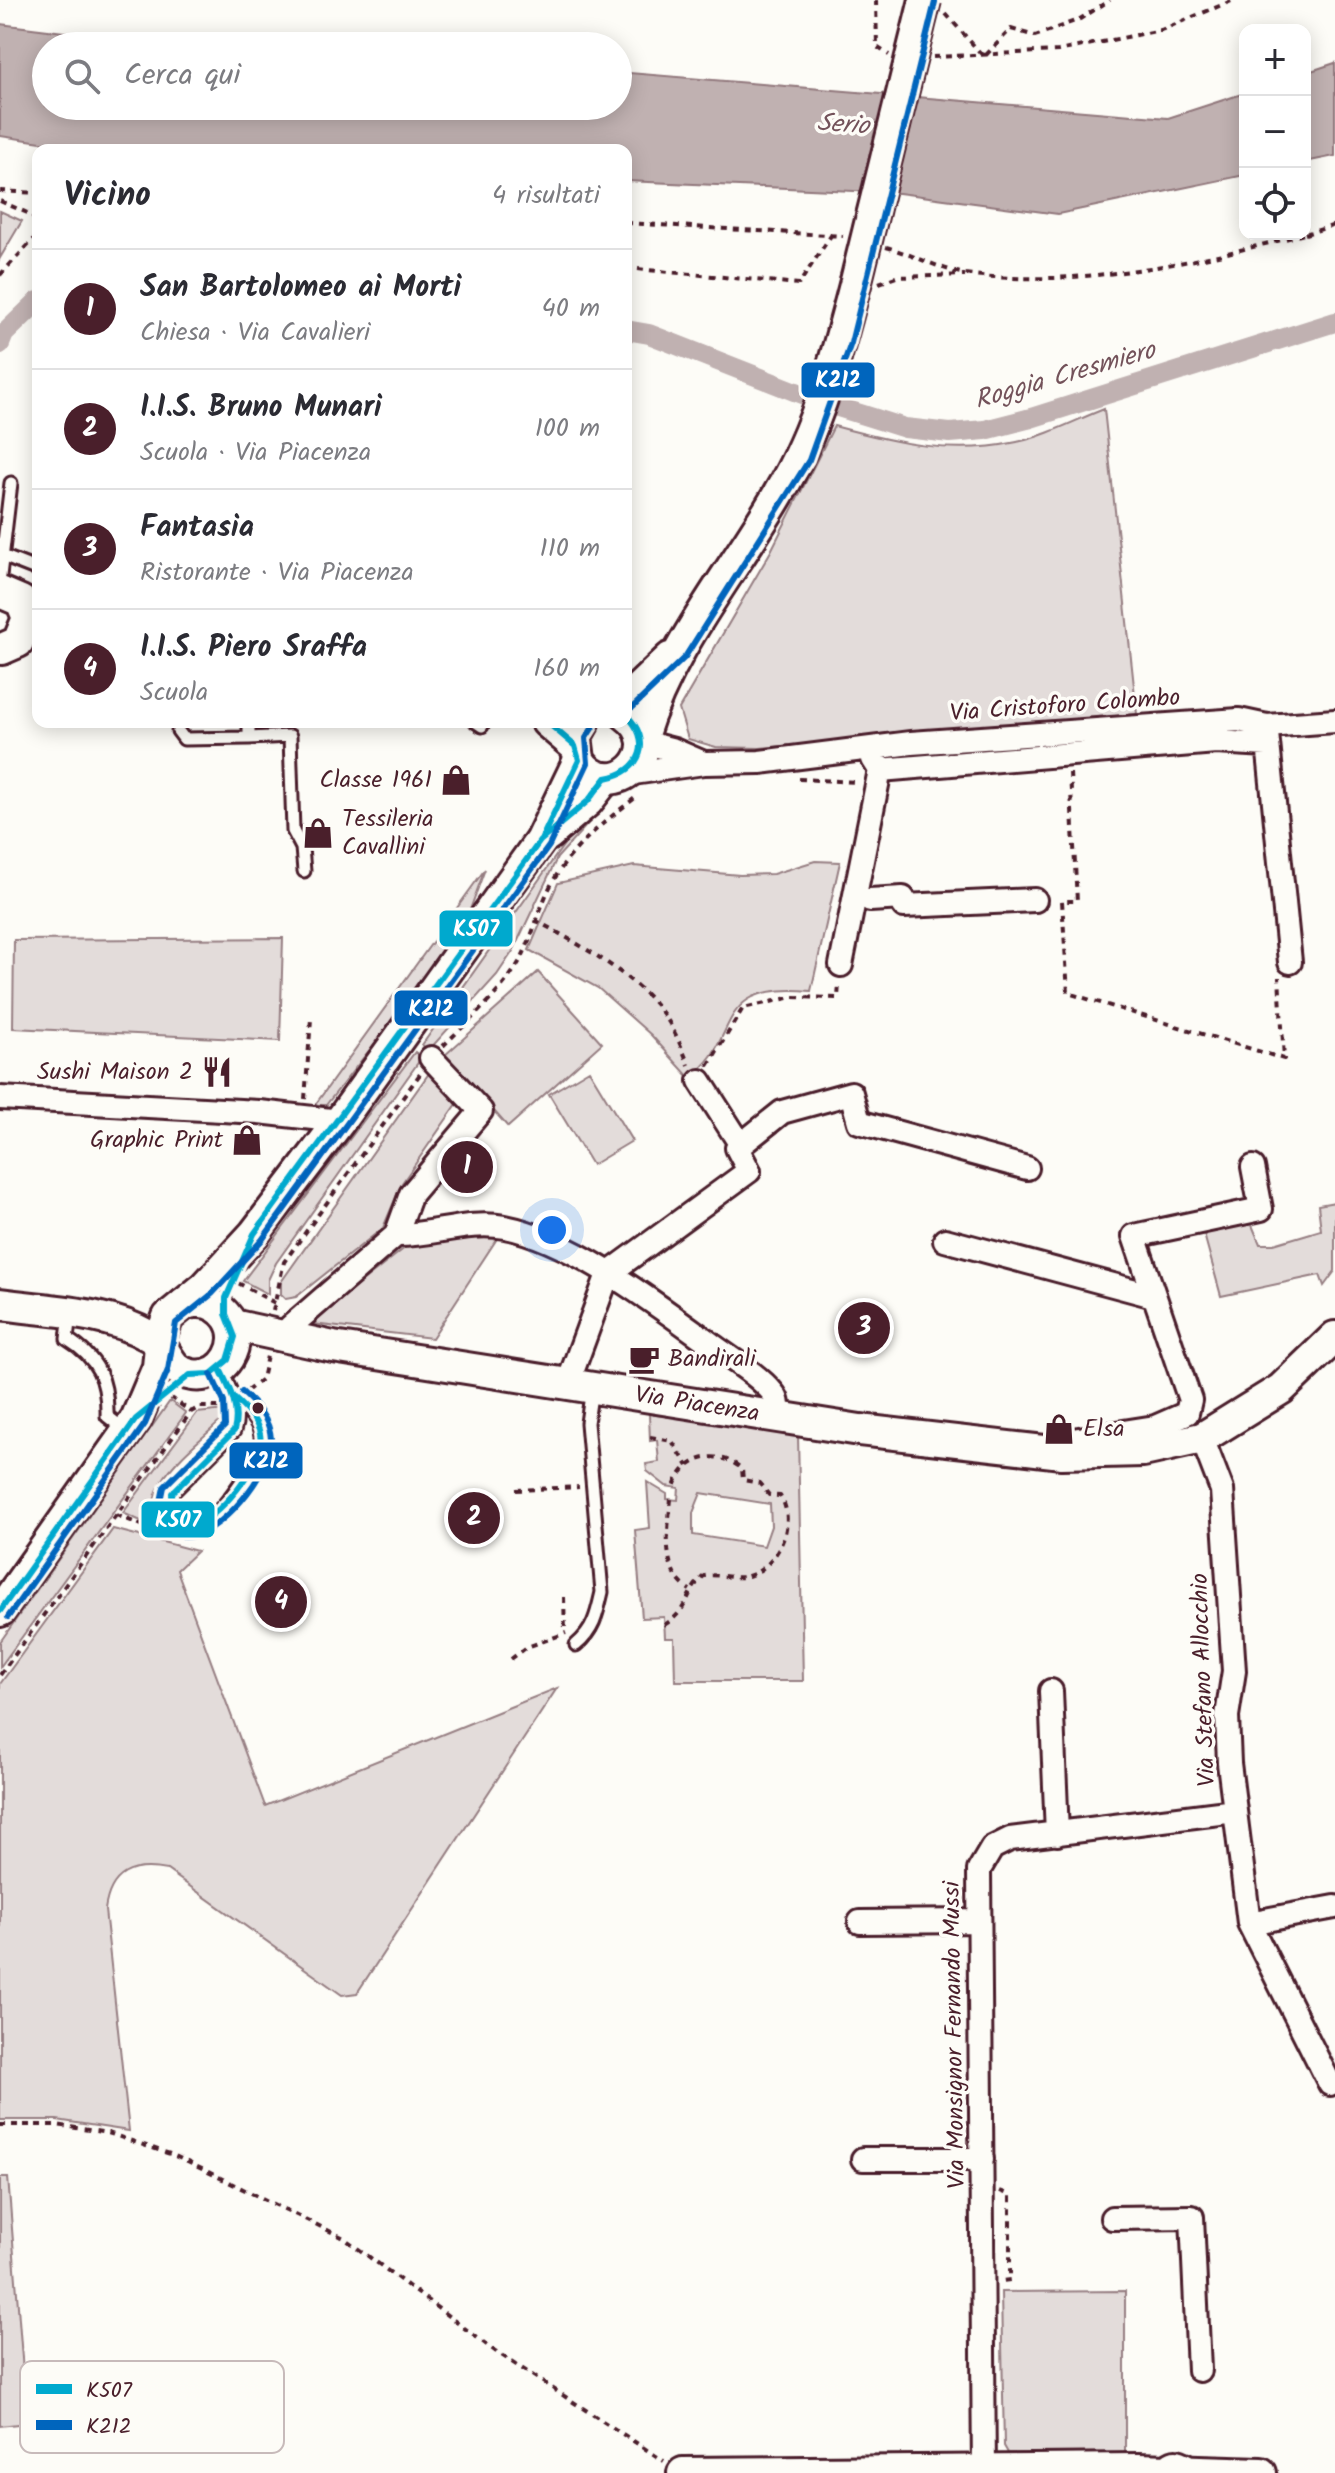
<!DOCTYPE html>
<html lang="it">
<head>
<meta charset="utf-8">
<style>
	body { margin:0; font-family:Kalam,sans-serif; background:#f7f7f7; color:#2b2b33 }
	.controls { position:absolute; right:24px; top:24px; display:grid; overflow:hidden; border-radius:16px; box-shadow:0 4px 20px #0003 }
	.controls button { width:72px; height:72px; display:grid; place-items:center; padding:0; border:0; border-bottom:2px solid #e1e1e2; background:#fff; color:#2b2b33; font:40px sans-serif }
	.you { position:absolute; left:552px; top:1230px; width:28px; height:28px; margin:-20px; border:6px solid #fff; border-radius:50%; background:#1a73e8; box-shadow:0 0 0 12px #1a73e833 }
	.badge { display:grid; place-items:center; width:52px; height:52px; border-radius:50%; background:#4a1f2b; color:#fff; font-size:26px; font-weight:700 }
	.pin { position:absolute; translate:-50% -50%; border:4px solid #fff; box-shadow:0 2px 8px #0006 }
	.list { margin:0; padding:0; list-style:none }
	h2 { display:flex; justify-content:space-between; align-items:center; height:104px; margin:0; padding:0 32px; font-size:34px }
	h2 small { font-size:26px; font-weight:400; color:#7c7c81 }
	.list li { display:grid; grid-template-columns:52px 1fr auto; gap:24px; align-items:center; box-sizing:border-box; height:120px; padding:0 32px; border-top:2px solid #e1e1e2 }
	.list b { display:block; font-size:30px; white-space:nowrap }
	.list p { margin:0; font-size:26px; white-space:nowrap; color:#7c7c81 }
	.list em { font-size:26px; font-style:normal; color:#7c7c81 }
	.icon { flex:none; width:44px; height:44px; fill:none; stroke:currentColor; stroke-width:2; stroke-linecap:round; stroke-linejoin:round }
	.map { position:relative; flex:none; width:1335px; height:2473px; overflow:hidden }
	.search { position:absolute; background:#fff; box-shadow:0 4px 20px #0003; left:32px; top:32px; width:600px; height:88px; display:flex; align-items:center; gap:20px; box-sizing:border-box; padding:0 28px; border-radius:44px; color:#7c7c81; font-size:30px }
	.panel { position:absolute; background:#fff; box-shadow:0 4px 20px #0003; left:32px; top:144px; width:600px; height:584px; border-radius:16px }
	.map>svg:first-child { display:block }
</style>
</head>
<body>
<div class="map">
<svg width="1335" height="2473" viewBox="0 0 1335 2473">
	<rect width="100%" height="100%" fill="#fdfcf7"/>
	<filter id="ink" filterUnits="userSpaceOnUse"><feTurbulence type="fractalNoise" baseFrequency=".0125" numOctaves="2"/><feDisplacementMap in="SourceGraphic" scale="16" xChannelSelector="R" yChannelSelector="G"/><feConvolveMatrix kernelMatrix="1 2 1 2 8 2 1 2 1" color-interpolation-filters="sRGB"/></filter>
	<g filter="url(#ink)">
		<path fill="#e3dcda" stroke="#967e82" stroke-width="2" fill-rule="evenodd" d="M0 211 22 221 0 258Z
			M1104 409 1137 714 760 748 716 747 688 739 679 709 771 551 834 426C897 443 952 456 1017 442 1046 436 1076 420 1104 409Z
			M589 809 595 816 557 858 513 951 497 975 429 1050 422 1045Z
			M815 861 840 862 811 991C708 981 743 1043 689 1077L651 1035 598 988 529 950 558 883 634 866 740 875 773 874Z
			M485 869 468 915 420 986 326 1105H315Z
			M283 938 280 1041 13 1028 14 940Z
			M538 972 602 1043 508 1127 445 1055Z
			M415 1052 422 1057 276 1263 268 1280V1294L243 1281Z
			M432 1069 457 1104 402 1183 383 1228 296 1297 286 1299 281 1294V1282Z
			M589 1070 632 1141 592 1165 549 1094Z
			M1335 1202V1271L1324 1286 1320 1275 1221 1296 1202 1227 1249 1218 1260 1244H1274L1321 1230 1318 1205Z
			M472 1235 498 1237 432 1338 313 1324V1321L411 1243Z
			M170 1401 186 1413 0 1667V1642Z
			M225 1410V1417C198 1444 121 1495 170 1534L123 1513 197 1413Z
			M649 1414 798 1435 803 1681H675L674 1638H665L664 1617 642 1618 635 1530 650 1528 647 1482 667 1494V1499L678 1500 679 1488 666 1486 647 1471 646 1464 659 1462 657 1440 650 1441ZM701 1493 770 1504 771 1526 764 1546 693 1535V1513Z
			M113 1529 197 1551 177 1570 265 1806 557 1688 357 1993 342 1995 167 1870C132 1863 110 1873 105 1910L129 2131 57 2120H0V1684Z
			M0 2177H8L27 2423 0 2426Z
			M1125 2291V2454L1008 2453 1004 2446 1001 2292Z"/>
		<path fill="#c0b1b1" stroke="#91777b" stroke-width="2" d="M0 24 176 46H46V106H618V72L1168 118 1245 93V175L1058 214 899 193 626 181V150H95L0 136Z
			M1335 63V156L1305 162V73Z"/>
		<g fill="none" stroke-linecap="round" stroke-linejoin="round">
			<path stroke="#c0b1b1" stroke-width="20" d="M626 330 649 334 822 402 905 428 950 433 985 430 1031 418 1335 322
				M0 344 4 334 38 301"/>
			<defs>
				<path id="lane" d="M5 557 38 570
					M0 576 11 483
					M249 722V738L290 736 293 831 302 848 304 871
					M476 722 482 726V722
					M178 731 184 739 249 738
					M70 1314 67 1339C98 1358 108 1380 107 1416L126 1431
					M220 1369C230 1389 242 1408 234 1431L172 1493C169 1503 169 1515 178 1523 205 1548 246 1473 259 1455 267 1429 253 1416 235 1399
					M576 1645C594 1630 597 1614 602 1592L587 1423 592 1388"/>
				<path id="street" d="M1267 733 1290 962
					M643 742 674 750 704 763
					M880 770 1216 742 1267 745
					M626 774 704 763 760 762 911 743 1239 720 1267 726 1335 721
					M870 900 903 898 904 906 1035 900
					M841 965 880 770 873 759
					M700 1081 741 1145
					M0 1098 259 1112 340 1121
					M396 1235C432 1236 468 1220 505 1227 573 1240 659 1306 715 1347 734 1361 757 1374 773 1393 779 1400 778 1406 778 1415
					M945 1240 1154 1296
					M287 1336 290 1327 396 1235 411 1194 481 1111 431 1058
					M568 1383 608 1274 749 1171 737 1148 782 1112 851 1093 859 1122 1027 1168
					M1202 1438 1222 1490 1234 1671 1227 1716 1229 1763 1249 1923 1330 2084
					M1066 1449 1072 1440 1155 1427 1187 1413 1190 1400 1134 1236 1261 1209 1253 1167
					M1051 1691 1057 1834
					M860 1922 978 1921
					M1249 1923 1335 1907
					M863 2159H982
					M1112 2218 1192 2217 1199 2370
					M984 2471 979 1870 992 1848 1010 1839 1235 1811"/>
				<g id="secondary">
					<path d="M0 592 21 601 28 618 18 642 2 649"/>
					<path d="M626 700 670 658"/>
					<path d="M547 722 575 746"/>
					<path d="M584 722 576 736 579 760C611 809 673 749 626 715"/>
					<path d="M642 737C670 646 732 574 779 493 818 428 837 355 856 281"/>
					<path d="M548 835 588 801 606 778"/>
					<path d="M0 1304C49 1311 106 1311 149 1336 169 1346 166 1371 192 1375 224 1380 245 1343 228 1318 221 1308 209 1301 196 1302 193 1302 188 1303 184 1304"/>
					<path id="s1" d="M232 1325 333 1347 860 1430 1062 1453 1143 1451 1202 1438 1281 1389 1335 1337"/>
					<path d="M0 1611 136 1419 158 1367 161 1336 168 1317 205 1287 254 1234 340 1121 540 841 579 760"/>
					<path d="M683 2473 1138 2469 1261 2473"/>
				</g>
				<path id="highway" d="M1176 2470 1183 2473"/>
			</defs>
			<use href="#lane" stroke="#4a1f2b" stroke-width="17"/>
			<use href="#street" stroke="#4a1f2b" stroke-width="28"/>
			<use href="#secondary" stroke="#4a1f2b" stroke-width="36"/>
			<use href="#highway" stroke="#4a1f2b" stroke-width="46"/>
			<path stroke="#4a1f2b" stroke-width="4" stroke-dasharray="6 6" stroke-linecap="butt" d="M876 0 877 47 889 55
				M946 14 984 57
				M986 55 1011 29 1035 36 1080 19 1110 0
				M933 57 1058 51 1161 30 1234 0
				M0 191 38 193
				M0 201 32 215 38 228
				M626 223 843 236
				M1305 234 1335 225
				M886 247C915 255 944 272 973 275 1080 288 1202 261 1304 234
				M626 268 799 284 832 234
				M0 275 38 235
				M879 283 896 277 965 275
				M1070 773 1077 901H1062L1068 993 1284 1059 1279 977
				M799 779 858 782
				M535 920C580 945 633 973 664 1015 675 1030 682 1049 689 1065
				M443 1046C470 1019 502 993 521 959 532 938 538 913 548 891 567 851 601 824 635 798
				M708 1066 743 1008 793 997 838 998 839 983
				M305 1099 311 1019
				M238 1283 275 1303
				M273 1311 284 1262 420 1074
				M247 1391 262 1379 267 1356
				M170 1397 191 1412
				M650 1437 672 1441 688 1466
				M516 1490 579 1487
				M671 1499C668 1530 660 1572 690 1590
				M116 1515 170 1536
				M564 1597 565 1633
				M664 1625C690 1610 684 1593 704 1576 718 1573 736 1580 748 1576 778 1567 798 1522 780 1496L769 1495 759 1483 743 1480 742 1469C718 1448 684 1456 674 1487
				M511 1659 527 1647 566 1633
				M0 1675 191 1412 200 1407H223
				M0 2125H57L108 2133 173 2155 344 2238 495 2351 664 2461
				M1000 2191 1010 2195V2280L1002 2281"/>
			<use href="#lane" stroke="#fdfcf7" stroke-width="11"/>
			<use href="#street" stroke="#fdfcf7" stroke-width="22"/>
			<use href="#secondary" stroke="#fdfcf7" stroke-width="30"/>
			<use href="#highway" stroke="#fdfcf7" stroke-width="40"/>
			<defs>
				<path id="secondary-bridge" d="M856 281 925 0"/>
			</defs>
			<use href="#secondary-bridge" stroke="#4a1f2b" stroke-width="36" stroke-linecap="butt"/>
			<use href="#secondary-bridge" stroke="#fdfcf7" stroke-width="30"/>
			<defs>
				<path id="bus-1" d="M542 838 579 760 575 746 547 722
					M220 1369C230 1389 240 1408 234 1431L172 1493 173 1516 189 1528C216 1522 266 1463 260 1434 257 1419 245 1409 235 1399
					M0 1611 136 1419 190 1375 211 1374 228 1360 235 1337 226 1314V1298L254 1234 540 841 588 801 606 778C642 772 653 740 626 715"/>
				<path id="bus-2" d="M633 707 685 657 809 460 851 343 935 2
					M211 1374 224 1402 225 1426 164 1487 160 1506 167 1525 185 1537C219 1538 273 1471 271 1439 270 1419 256 1405 242 1392
					M8 1617 145 1424 168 1370 176 1323 212 1294 262 1240 549 846 588 763 586 738 593 727"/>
			</defs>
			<use href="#bus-1" stroke="#fdfcf7" stroke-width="12"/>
			<use href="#bus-2" stroke="#fdfcf7" stroke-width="12"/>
			<use href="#bus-1" stroke="#00a9ce" stroke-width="6"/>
			<use href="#bus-2" stroke="#0065bd" stroke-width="6"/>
		</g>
	</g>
	<defs>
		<symbol id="shop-bare" viewBox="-9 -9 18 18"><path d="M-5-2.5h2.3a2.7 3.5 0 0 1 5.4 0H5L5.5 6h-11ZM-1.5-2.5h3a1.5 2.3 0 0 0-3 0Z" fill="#4a1f2b" stroke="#fdfcf7" stroke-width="2.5" paint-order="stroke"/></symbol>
		<symbol id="restaurant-bare" viewBox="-9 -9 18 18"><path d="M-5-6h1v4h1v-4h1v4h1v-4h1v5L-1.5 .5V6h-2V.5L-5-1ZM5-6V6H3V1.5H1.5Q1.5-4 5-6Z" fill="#4a1f2b" stroke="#fdfcf7" stroke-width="2.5" paint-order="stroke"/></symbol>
		<symbol id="cafe-bare" viewBox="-9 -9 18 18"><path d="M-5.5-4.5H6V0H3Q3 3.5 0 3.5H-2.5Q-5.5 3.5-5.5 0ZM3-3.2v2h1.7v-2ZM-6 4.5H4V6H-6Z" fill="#4a1f2b" stroke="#fdfcf7" stroke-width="2.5" paint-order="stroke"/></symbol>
	</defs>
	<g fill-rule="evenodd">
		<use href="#shop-bare" x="434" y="758" width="44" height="44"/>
		<use href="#shop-bare" x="296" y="811" width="44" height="44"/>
		<use href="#restaurant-bare" x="195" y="1050" width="44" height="44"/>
		<use href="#shop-bare" x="225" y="1118" width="44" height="44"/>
		<use href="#cafe-bare" x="622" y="1337" width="44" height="44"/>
		<use href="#shop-bare" x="1037" y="1407" width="44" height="44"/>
	</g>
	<circle fill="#4a1f2b" stroke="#fdfcf7" stroke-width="3" cx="258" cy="1408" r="7"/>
	<g text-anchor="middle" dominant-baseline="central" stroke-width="7" stroke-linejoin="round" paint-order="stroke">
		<g font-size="24" fill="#4a1f2b" stroke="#fdfcf7">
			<text transform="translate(1065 706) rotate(-4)">Via Cristoforo Colombo</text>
			<text stroke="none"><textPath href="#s1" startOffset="472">Via Piacenza</textPath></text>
			<text transform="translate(1204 1680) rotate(-92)">Via Stefano Allocchio</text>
			<text transform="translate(955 2035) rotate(-91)">Via Monsignor Fernando Mussi</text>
		</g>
		<g font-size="24" fill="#4a1f2b" stroke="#fdfcf7" text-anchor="end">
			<text x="432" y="780">Classe 1961</text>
			<text x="342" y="819" text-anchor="start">Tessileria<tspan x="342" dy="28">Cavallini</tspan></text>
			<text x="193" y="1072">Sushi Maison 2</text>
			<text x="223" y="1140">Graphic Print</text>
			<text x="668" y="1359" text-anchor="start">Bandirali</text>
			<text x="1083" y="1429" text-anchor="start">Elsa</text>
		</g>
		<g font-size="26" font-style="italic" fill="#73525a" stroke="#fdfcf7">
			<text transform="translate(843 125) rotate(4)">Serio</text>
			<text transform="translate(1065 376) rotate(-16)">Roggia Cresmiero</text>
		</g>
	</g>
	<rect x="20" y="2361" width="264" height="92" rx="12" fill="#fdfcf7" stroke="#c7baba" stroke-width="2"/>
	<rect x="36" y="2384" width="36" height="10" fill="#00a9ce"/>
	<rect x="36" y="2420" width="36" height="10" fill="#0065bd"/>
	<g font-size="22" fill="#4a1f2b">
		<text x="86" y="2397">K507</text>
		<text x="86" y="2433">K212</text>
	</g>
	<g stroke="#fdfcf7" stroke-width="3">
		<rect x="800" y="361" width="76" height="38" rx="8" fill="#0065bd"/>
		<rect x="438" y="909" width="76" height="39" rx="8" fill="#00a9ce"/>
		<rect x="393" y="989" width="76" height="38" rx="8" fill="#0065bd"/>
		<rect x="228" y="1441" width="76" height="39" rx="8" fill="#0065bd"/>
		<rect x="140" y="1500" width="76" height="39" rx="8" fill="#00a9ce"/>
	</g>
	<g font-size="22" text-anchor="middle" font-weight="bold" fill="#fff">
		<text x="838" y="387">K212</text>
		<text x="476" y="936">K507</text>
		<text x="431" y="1016">K212</text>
		<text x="266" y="1468">K212</text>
		<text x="178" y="1527">K507</text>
	</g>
</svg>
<div class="controls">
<button>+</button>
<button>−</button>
<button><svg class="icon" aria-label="locate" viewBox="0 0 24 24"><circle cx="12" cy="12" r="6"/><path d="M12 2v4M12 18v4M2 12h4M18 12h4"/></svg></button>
</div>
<div class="you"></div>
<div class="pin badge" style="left:467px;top:1167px">1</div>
<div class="pin badge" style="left:474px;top:1518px">2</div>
<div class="pin badge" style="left:864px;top:1328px">3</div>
<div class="pin badge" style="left:281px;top:1602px">4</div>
<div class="search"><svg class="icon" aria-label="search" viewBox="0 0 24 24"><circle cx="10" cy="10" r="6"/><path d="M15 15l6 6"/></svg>Cerca qui</div>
<section class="panel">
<h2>Vicino<small>4 risultati</small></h2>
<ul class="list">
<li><span class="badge">1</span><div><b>San Bartolomeo ai Morti</b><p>Chiesa · Via Cavalieri</p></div><em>40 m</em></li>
<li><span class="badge">2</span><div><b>I.I.S. Bruno Munari</b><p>Scuola · Via Piacenza</p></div><em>100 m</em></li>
<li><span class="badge">3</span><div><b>Fantasia</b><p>Ristorante · Via Piacenza</p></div><em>110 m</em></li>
<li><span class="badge">4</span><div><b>I.I.S. Piero Sraffa</b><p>Scuola</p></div><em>160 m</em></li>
</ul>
</section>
</div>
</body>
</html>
